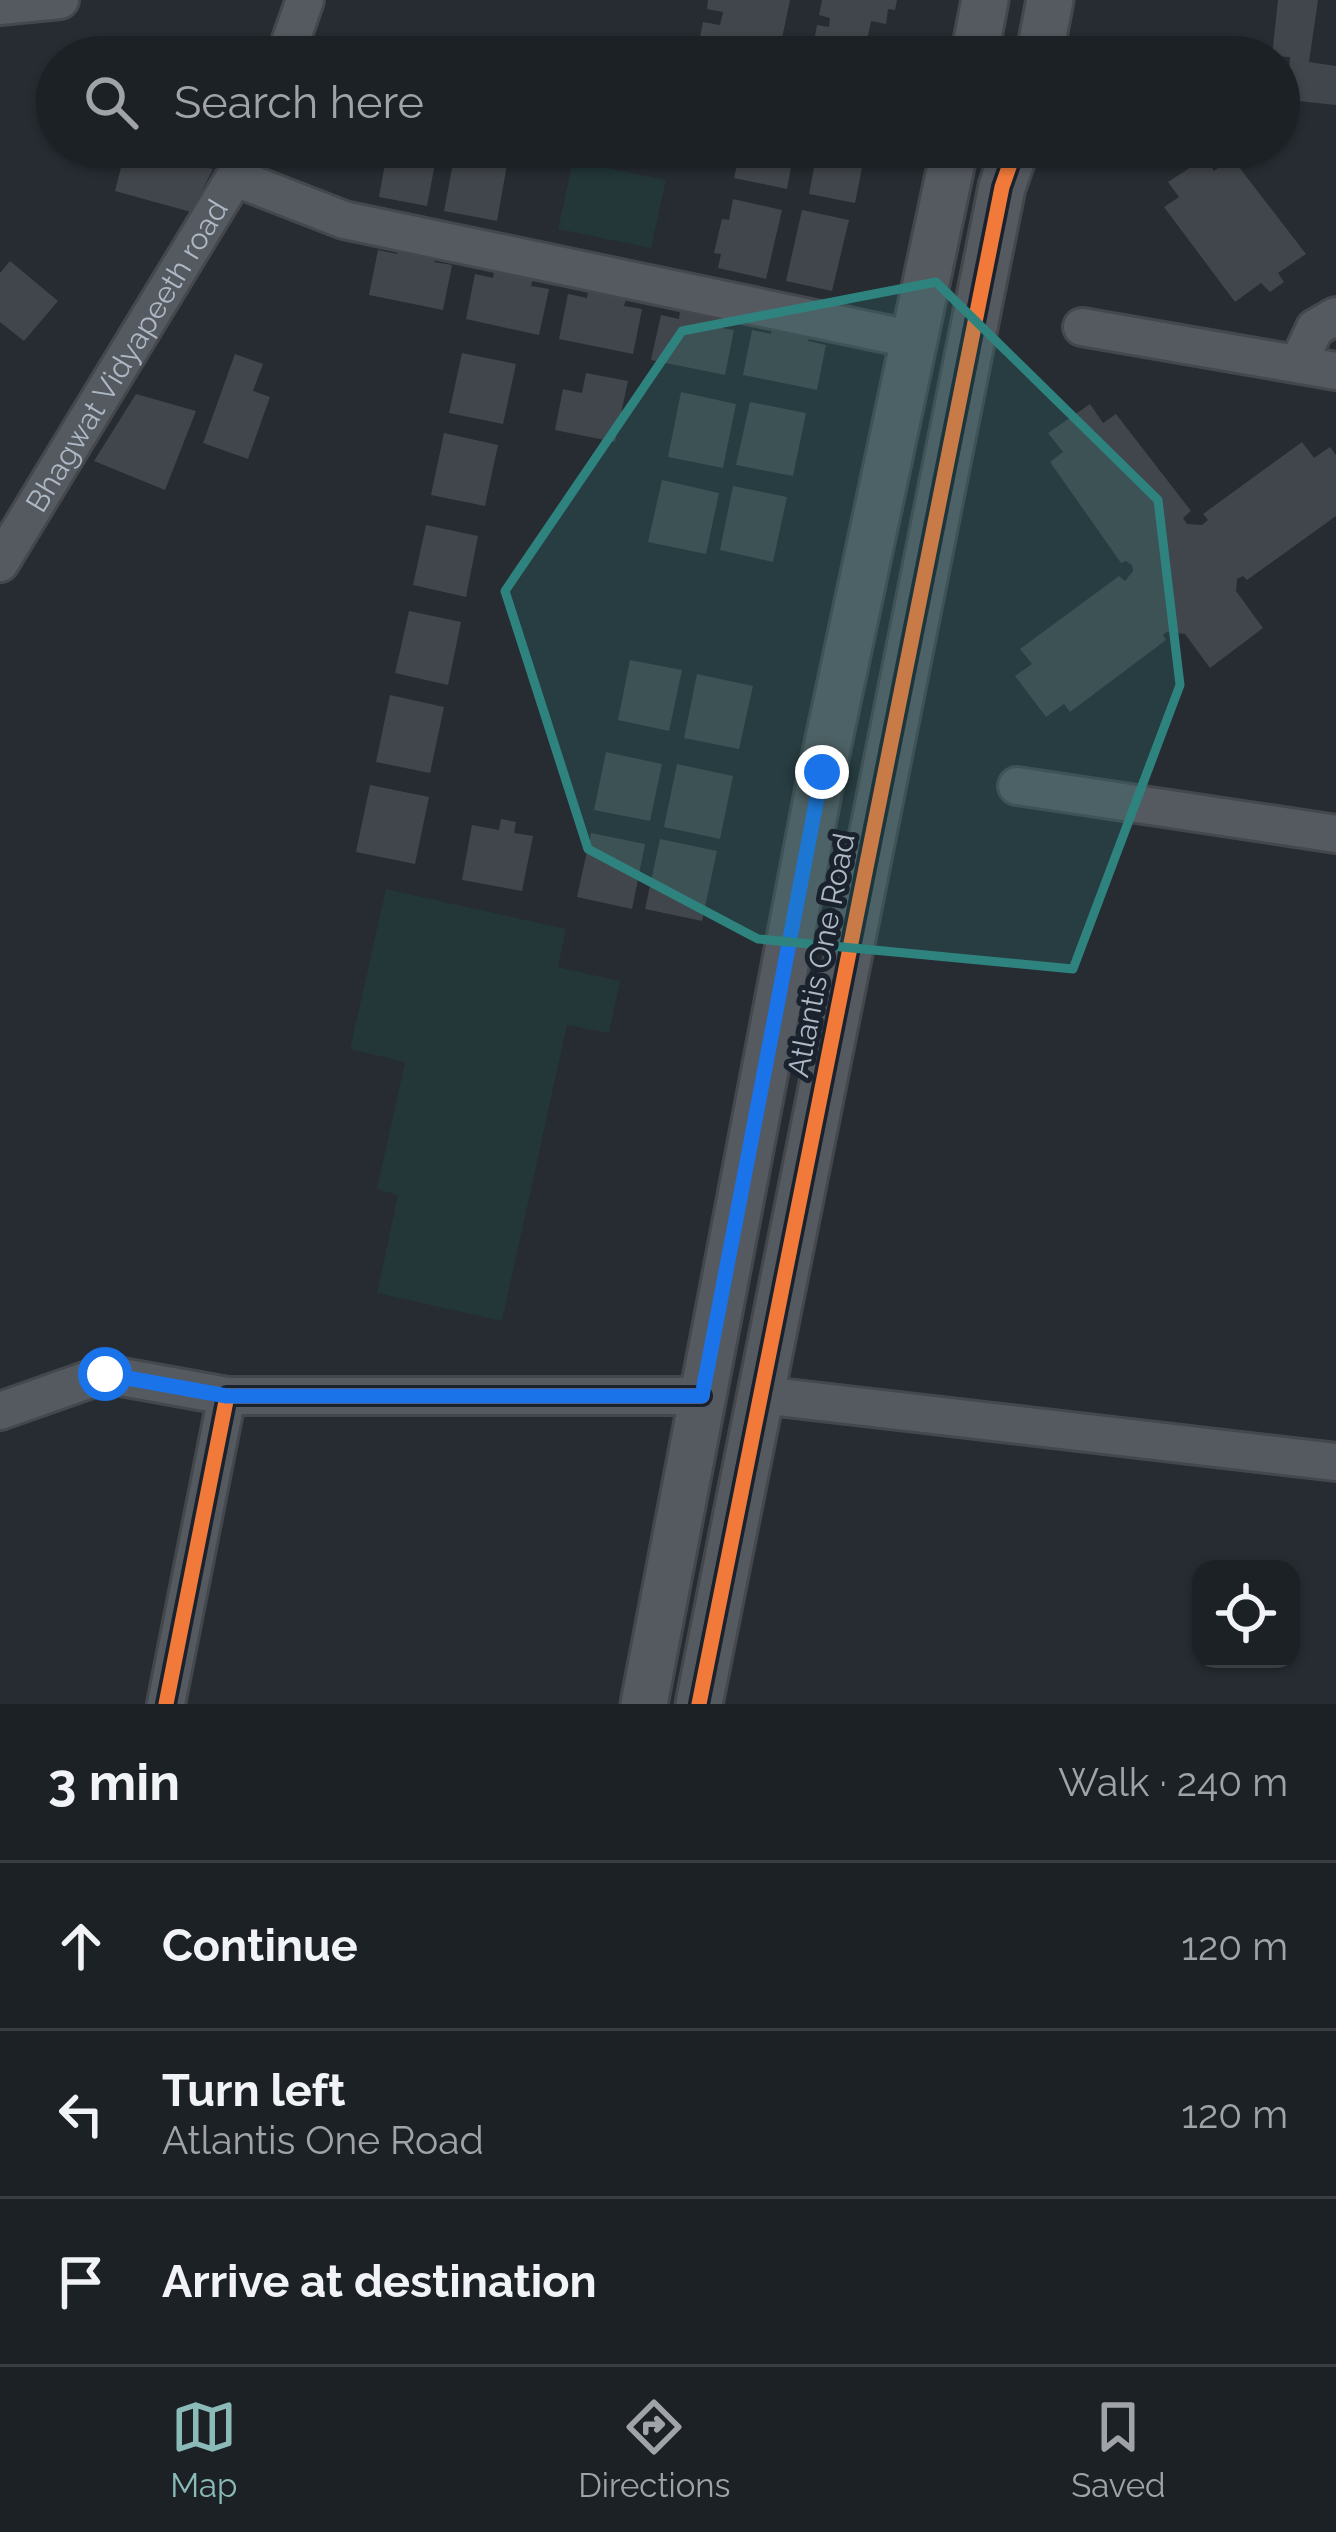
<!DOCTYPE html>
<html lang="en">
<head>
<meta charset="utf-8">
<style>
	body { margin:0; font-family:Raleway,sans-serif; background:#25292e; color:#f1f3f6 }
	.controls { position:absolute; right:36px; bottom:36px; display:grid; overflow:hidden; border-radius:24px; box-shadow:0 3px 9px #0004 }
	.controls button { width:108px; height:108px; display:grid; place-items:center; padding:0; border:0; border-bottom:3px solid #3a3e43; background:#1c2126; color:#f1f3f6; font:60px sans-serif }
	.stop { position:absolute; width:36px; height:36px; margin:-27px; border:9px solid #1a73e8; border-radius:50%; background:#fff }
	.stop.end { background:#1a73e8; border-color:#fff; box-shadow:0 3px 12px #0008 }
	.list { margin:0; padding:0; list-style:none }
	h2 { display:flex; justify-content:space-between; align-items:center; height:156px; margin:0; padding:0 48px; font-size:51px }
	h2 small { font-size:39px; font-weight:400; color:#a0a3a7 }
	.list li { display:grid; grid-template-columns:78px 1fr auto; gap:36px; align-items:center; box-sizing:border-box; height:168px; padding:0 48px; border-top:3px solid #3a3e43 }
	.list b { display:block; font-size:45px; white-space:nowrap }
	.list p { margin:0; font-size:39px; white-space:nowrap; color:#a0a3a7 }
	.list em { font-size:39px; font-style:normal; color:#a0a3a7 }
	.icon { flex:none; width:66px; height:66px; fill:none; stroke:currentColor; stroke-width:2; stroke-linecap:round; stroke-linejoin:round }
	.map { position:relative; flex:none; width:1336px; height:1704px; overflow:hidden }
	.search { position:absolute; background:#1c2126; box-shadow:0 3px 9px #0004; left:36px; right:36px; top:36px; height:132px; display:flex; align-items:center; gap:30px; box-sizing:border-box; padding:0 42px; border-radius:66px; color:#a0a3a7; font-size:45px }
	.sheet { height:660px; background:#1c2126 }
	nav { display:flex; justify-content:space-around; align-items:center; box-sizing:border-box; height:168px; border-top:3px solid #3a3e43; background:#1c2126; font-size:33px; color:#a0a3a7 }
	nav a { display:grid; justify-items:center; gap:6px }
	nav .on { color:#8bbbb9 }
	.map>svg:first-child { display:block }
</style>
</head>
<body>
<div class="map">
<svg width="1336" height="1704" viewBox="0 0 1336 1704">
	<rect width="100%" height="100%" fill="#262c32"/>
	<path fill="#233638" d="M573 161 666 180 651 248 558 229Z
		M386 889 566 929 558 967 620 981 609 1033 567 1025 502 1321 377 1293 398 1195 377 1189 405 1062 350 1049Z"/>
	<path fill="#41464c" d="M708 0H790L778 57H696L703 22 720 25 723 12 707 9Z
		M822 0H897L895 10 888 9 886 24 871 21 868 36 883 39 879 57H804L807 40 814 41 817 25 829 27 830 18 819 15Z
		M1278 0H1318L1309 62 1336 66V105L1279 99V72L1289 73 1290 57 1272 56Z
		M412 37 461 48 460 57H408Z
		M388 147H438L427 206 379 197Z
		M456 147 510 148 497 221 444 211Z
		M642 147H692L688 165 641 156Z
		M734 147H795L787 189 734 178 737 165 730 164Z
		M818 147H866L855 203 809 194Z
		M126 148 213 169 191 212 115 191Z
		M1201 152 1214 171 1232 158 1306 254 1278 273 1284 282 1270 292 1261 283 1235 302 1164 207 1179 197 1168 182 1188 169Z
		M733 199 782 210 766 279 718 268 721 254 714 253 722 219 729 220Z
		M802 210 849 220 832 291 786 281Z
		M398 247 436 255 434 262 452 265 443 310 369 295 378 250 397 254Z
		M10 261 58 301 24 341 0 322V273Z
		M494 271 533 279 531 286 549 289 539 335 466 319 475 274 493 278Z
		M588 291 626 299 624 306 642 309 633 354 559 339 568 294 587 298Z
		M680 311 718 319 717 327 734 330 725 375 651 360 661 315 679 319Z
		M772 327 810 335 808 341 826 345 817 390 743 375 752 330 771 334Z
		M462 353 516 364 503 424 449 413Z
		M235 354 263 364 253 391 270 397 248 459 203 443Z
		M586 373 628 381 615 442 555 430 563 389 582 393Z
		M681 392 736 404 723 468 668 457Z
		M136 394 196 411 165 490 94 461Z
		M750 402 806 413 793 476 736 465Z
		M1090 404 1103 423 1116 414 1191 511 1183 518 1187 524 1202 525 1208 520 1203 514 1302 442 1314 458 1330 447 1336 455V516L1247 580 1243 576 1237 579 1236 591 1263 628 1210 668 1185 634 1167 632 1163 635 1166 640 1070 712 1064 704 1046 717 1015 676 1032 664 1020 649 1119 576 1125 581 1133 571 1132 565 1126 561 1121 563 1050 462 1063 452 1048 433Z
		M444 433 498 445 485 506 431 495Z
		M662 480 719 493 706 554 648 542Z
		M733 486 787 497 773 562 720 550Z
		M426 525 478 536 466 597 413 585Z
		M409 611 461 622 448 685 395 673Z
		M630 660 682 670 669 731 618 720Z
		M697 674 753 686 739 749 684 738Z
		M390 695 444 707 430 773 376 762Z
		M606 752 662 764 650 821 594 810Z
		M677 764 733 776 720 839 664 827Z
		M370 785 429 797 415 864 356 852Z
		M501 819 516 822 514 833 533 836 522 891 462 880 472 825 499 830Z
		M591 833 645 844 632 909 577 897Z
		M660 839 717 851 702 921 645 909Z"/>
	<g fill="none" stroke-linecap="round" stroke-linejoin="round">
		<defs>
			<g id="minor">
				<path d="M0 6 60 0"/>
				<path d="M285 57 305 0"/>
				<path d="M236 178 344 220 915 340"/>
				<path d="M1082 327 1336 371"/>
				<path d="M1298 364 1315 328 1336 316"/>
				<path id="s1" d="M0 563 253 147"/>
				<path d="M1017 786 1336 834"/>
				<path d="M761 1395 1336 1462"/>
				<path d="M0 1411 105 1374 227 1396"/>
				<path d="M166 1704 227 1396H702"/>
			</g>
			<path id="tertiary" d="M974 57 985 0
				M1039 57 1050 0
				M644 1704 822 772 955 147
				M699 1704 1002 187 1016 147"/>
		</defs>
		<use href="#minor" stroke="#44484d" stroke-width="42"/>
		<use href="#tertiary" stroke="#44484d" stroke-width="51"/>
		<use href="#minor" stroke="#555a61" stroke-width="36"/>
		<use href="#tertiary" stroke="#555a61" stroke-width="45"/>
		<defs>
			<path id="cycleway" d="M166 1704 227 1396H702
				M699 1704 1002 187 1016 147"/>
		</defs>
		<use href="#cycleway" stroke="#19222d" stroke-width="22"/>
		<use href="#cycleway" stroke="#f17a3a" stroke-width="15"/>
	</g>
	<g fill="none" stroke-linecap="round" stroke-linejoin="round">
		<path stroke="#1a73e8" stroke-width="15" d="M105 1374 227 1396H702L822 772"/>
	</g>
	<path fill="#2f837f" fill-opacity="0.2" stroke="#2f837f" stroke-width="9" stroke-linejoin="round" d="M936 282 1158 500 1180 685 1073 969 758 939 588 849 505 591 682 331Z"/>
	<g text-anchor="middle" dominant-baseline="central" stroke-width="10" stroke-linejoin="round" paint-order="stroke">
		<g font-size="30" fill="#aeb8c5" stroke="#19222d">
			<text stroke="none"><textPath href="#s1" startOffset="243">Bhagwat Vidyapeeth road</textPath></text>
			<text transform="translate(821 955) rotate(-79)">Atlantis One Road</text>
		</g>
	</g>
</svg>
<div class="controls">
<button><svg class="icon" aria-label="locate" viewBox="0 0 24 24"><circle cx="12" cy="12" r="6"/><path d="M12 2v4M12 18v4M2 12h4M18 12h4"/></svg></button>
</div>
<div class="stop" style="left:105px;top:1374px"></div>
<div class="stop end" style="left:822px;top:772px"></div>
<div class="search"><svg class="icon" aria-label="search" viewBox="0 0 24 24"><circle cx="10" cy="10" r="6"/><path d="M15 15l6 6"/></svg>Search here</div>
</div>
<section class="sheet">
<h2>3 min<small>Walk · 240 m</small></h2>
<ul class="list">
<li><svg class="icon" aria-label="ahead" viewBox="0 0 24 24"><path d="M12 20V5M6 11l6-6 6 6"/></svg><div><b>Continue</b></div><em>120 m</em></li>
<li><svg class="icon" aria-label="left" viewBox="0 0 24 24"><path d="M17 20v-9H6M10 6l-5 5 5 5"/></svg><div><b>Turn left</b><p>Atlantis One Road</p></div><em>120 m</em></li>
<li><svg class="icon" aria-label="arrive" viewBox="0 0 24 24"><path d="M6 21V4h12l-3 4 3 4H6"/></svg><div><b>Arrive at destination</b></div></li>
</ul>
</section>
<nav>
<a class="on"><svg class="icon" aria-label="map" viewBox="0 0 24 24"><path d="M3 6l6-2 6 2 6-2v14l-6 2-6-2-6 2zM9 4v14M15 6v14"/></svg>Map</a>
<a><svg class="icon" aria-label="directions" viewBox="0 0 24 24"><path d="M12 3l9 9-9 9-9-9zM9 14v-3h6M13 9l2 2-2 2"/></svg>Directions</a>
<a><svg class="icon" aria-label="saved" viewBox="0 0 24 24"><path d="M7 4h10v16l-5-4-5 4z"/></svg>Saved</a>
</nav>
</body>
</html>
